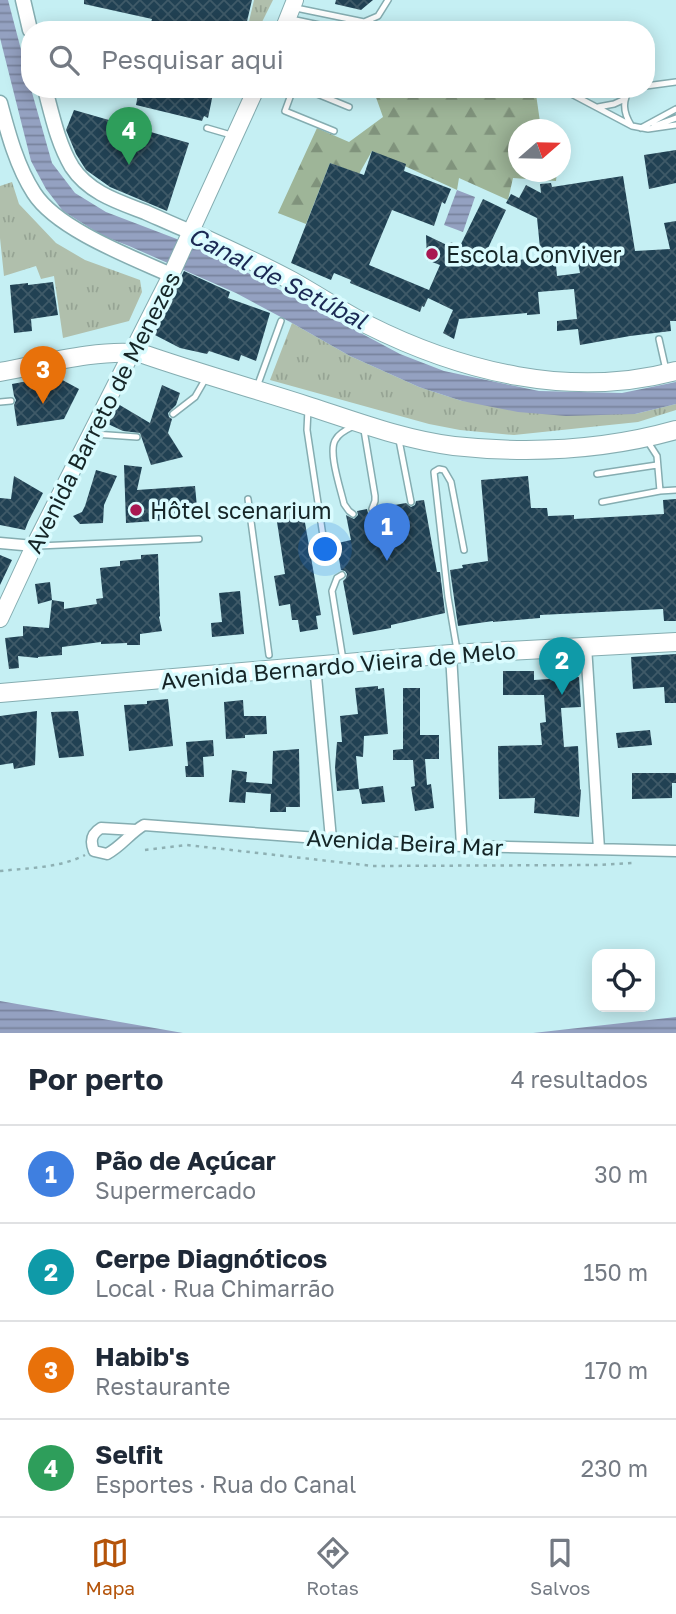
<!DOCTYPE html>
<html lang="pt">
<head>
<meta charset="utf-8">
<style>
	body { margin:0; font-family:"Golos Text",sans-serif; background:#f6f6f7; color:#1f2937 }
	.controls { position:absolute; right:21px; bottom:21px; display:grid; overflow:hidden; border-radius:14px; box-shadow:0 4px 18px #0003 }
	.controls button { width:63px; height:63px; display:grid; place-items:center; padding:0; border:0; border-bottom:2px solid #e0e1e3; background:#fff; color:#1f2937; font:35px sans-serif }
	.compass { position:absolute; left:508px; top:119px; width:63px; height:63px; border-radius:50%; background:#fff; box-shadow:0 4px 18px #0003; rotate:70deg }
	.you { position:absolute; left:326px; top:550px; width:24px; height:24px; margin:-18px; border:5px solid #fff; border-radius:50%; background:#1a73e8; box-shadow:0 0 0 10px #1a73e833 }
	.badge { display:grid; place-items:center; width:46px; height:46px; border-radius:50%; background:#b45309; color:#fff; font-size:23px; font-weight:700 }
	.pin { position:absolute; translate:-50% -58px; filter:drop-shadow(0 2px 4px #0008) }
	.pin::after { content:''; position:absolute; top:37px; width:24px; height:21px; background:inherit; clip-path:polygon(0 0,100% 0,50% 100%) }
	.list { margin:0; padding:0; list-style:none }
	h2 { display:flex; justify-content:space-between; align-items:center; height:91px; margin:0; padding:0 28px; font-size:30px }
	h2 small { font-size:23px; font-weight:400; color:#747a83 }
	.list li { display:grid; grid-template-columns:46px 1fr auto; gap:21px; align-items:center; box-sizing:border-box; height:98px; padding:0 28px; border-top:2px solid #e0e1e3 }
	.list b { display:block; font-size:26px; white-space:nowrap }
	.list p { margin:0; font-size:23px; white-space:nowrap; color:#747a83 }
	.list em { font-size:23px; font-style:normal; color:#747a83 }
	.icon { flex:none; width:38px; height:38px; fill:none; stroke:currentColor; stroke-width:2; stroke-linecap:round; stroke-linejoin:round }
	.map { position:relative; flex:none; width:676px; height:1033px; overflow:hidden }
	.search { position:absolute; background:#fff; box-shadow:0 4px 18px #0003; left:21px; right:21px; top:21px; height:77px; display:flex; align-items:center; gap:18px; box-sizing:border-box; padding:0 24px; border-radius:28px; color:#747a83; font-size:26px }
	.sheet { height:483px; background:#fff }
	nav { display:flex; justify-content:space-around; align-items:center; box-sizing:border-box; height:98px; border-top:2px solid #e0e1e3; background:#fff; font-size:19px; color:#747a83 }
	nav a { display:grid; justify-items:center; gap:4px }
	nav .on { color:#b45309 }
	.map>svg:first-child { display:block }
</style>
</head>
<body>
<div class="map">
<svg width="676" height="1033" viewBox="0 0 676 1033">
	<defs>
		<pattern id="grass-tufts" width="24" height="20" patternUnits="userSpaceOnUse" patternTransform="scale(1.75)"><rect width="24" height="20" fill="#b0bfac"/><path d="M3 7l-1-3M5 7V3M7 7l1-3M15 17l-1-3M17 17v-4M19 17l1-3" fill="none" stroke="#96a494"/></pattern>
		<pattern id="forest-firs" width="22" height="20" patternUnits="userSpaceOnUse" patternTransform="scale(1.75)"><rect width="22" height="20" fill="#9eb598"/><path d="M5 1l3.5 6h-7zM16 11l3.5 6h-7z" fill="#80937c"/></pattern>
		<pattern id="water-rules" width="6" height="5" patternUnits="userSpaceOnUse" patternTransform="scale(1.75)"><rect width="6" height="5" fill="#94a1c1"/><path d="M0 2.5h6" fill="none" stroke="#78839d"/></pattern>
		<pattern id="building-cross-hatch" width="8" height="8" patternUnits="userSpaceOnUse" patternTransform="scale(1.75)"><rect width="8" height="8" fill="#214153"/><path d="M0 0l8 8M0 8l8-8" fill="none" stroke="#3f5a68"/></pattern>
	</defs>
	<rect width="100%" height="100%" fill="#c5eff3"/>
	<path fill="url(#grass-tufts)" d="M254 0H273L258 30H247Z
		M12 182 19 204 56 243 85 260 140 280 142 292 129 321 63 338 54 276 41 279 36 266 4 276 0 238V186Z
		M292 323 350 356 419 387 462 401 635 414 676 404V410L638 422 514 435 460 430 429 424 270 380Z"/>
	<path fill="url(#forest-firs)" d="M373 89H519L536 94 541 129 518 130V172H557L556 181 513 178 508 200 459 178 457 190 372 151 359 174 330 163 306 224 278 213 317 128 349 142 383 117Z"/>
	<path fill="url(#water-rules)" d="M0 0H8L30 84V89H31L52 163 75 193 106 212 203 249 400 354 444 371 539 391 622 393 676 382V404L635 414 566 416 518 412 462 401 419 387 350 356 292 323 236 293 129 246 103 236 63 211 46 189 31 161 0 38Z
		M457 190 475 197 463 232 444 225Z
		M0 1001 183 1033H0Z
		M676 1017V1033H533Z"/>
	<path fill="url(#building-cross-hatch)" fill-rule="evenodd" d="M84 0H252L245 30H149L152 19 84 4Z
		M336 0H373L361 10 335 4Z
		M139 89H214L208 118 204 116 202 121 136 105Z
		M74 110 189 143 167 211 110 187 86 170 76 154 66 130Z
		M676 150V183L649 189 644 155Z
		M372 151 406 164 404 171 451 189 445 204 442 202 434 226 392 210 369 265 429 290 440 265 427 260 426 235 449 246 451 242 460 246 483 199 506 210 481 263 541 258 537 218 506 203 511 194 519 198 526 185 541 193 540 184 551 183 552 187 623 176 635 251 670 249 664 223 676 221V321H670L671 331 630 336 580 345 578 329 557 331V321L577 319 574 289 538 292 540 314 527 315V313L459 319 454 339 443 333 453 310 428 298 424 307 422 306 420 312 350 283 351 280 334 273 331 280 291 263 330 163 364 175ZM576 252 580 273 557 276 555 254Z
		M184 271 230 292 228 298 270 313 256 361 241 355 239 361 209 351 207 354 180 348 153 334Z
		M53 282 58 315 31 319 32 331 14 333 10 285 28 283V285Z
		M55 376 79 389 64 419 17 426 14 405 16 400 14 396 12 384Z
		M162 385 180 393 176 405 168 413 169 417 172 419 168 433 183 457 151 465 140 433 123 431 108 424 118 404 150 423Z
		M124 465 142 467 137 490 195 486 198 518 126 523Z
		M96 470 117 476 104 505 103 523 80 524 73 516 82 512 85 506Z
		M14 476 43 493 28 522 25 530 0 525V498L11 499Z
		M528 476 531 508H547L548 516 574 515V519L664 514 663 500 676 499V621H664L663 609 540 615V618L493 622V621L458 626 450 570 463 568 462 565 488 561 481 480Z
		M424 500 437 572H440L445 613 391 625V628L353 635 343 581 346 578 347 574 345 571 341 570 337 548H339L338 543 351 540 346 515 354 519 358 515 357 511 367 509 368 513 372 514 376 513 378 508 406 503 411 507 415 505 416 501Z
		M299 508 301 518 304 517 321 615 316 616 318 629 300 632 298 620H292L290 604 279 606 274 576 285 574 277 522H281L280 511Z
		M158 554 160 616 159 617 162 631 140 634V645H127V643L101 644V642L62 647V655L38 657V658L18 656 19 668 9 669 5 638 23 636V626L49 628 52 600 64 602V609L97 604 96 599 103 598 100 568 120 566V561L141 559V555Z
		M0 555 12 560 0 585Z
		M50 582 52 600 38 604 35 584Z
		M240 591 244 634 212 637 211 623 222 622 219 593Z
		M676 654V703H665L664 687 633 689 631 657Z
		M503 671H534V680L579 677 581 707 561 708 564 747 578 746 580 789 581 790 579 817 534 813 535 798 499 799 498 746 542 745 540 723 546 722 544 695H503Z
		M378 686V689L384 688 388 734 364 736 363 757 356 756 359 789 337 791 335 768 337 742H342L340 716 358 714 355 688Z
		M403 688H420V735H439V759H425L427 785 431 784 434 808 415 811 411 787 415 786 413 760H393V750L403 749Z
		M168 699 173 746 129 751 124 705 147 704V701Z
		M243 700 244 716H266L267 734 245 735V738L226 739 224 702Z
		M37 711 35 765 14 769 13 763 0 765V716Z
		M78 711 84 756 59 758 51 712Z
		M650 730 652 745 618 748 616 733Z
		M213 740 214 756 203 757 204 777H186L185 766H188L186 742Z
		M299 749 300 807H286V812H270L271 794 246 792 245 803 229 802 232 770 247 772 246 782 272 784 273 751Z
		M632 773H676V783H672V798L632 799Z
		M383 786 385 802 362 804 359 789Z"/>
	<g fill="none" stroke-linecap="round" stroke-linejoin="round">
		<defs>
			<path id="service" d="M296 8 364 22 378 16 388 0
				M291 19 343 30
				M646 86 676 82
				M293 89 285 111 334 131
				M305 89 349 107
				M562 89 632 126 648 129 676 125
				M630 89C622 101 623 112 631 125
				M598 107 614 104 625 99
				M654 126 676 118
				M207 128 231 135
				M641 128 676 109
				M659 339 666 370
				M257 387 281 321
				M0 402 11 401
				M308 409 307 430 323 536
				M173 414 195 397 206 378
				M364 430 375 496V501L372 509
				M94 434 137 437
				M399 440 411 502
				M597 474 657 465
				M660 491 676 490
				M248 499 269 655
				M602 502 660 491 657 456 648 442
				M353 514 349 511 344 504C341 490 327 450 336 439 340 432 348 429 354 426
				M38 546 199 539
				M342 575 337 578 332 591 343 660
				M457 650 448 597 434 472 439 469 444 470 451 482 464 550"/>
			<path id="minor" d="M0 543 34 546
				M586 646 599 849
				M451 654 462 846
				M315 665 331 839
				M136 830 101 828C91 834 90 841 94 851L107 854C122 846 130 833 144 825L331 839 462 846 676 851"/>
			<path id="tertiary" d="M23 0 30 30
				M45 89C52 115 58 144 72 167 89 193 119 202 145 212 161 219 176 226 191 232
				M0 103C8 133 17 167 34 193 57 229 131 257 171 275"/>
			<path id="secondary" d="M283 30 295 0
				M0 619 34 546 171 275 256 89"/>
			<path id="primary" d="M191 232C224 248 259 263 292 281 317 295 341 311 366 324 461 372 571 399 676 371
				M0 372C43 364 100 348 143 354 198 373 255 389 311 407 357 422 405 440 454 446 528 454 605 450 676 430
				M0 693 451 654 676 642"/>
		</defs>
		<use href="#service" stroke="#85adb1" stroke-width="8"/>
		<use href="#minor" stroke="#85adb1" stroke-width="13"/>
		<use href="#tertiary" stroke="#85adb1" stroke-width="17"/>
		<use href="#secondary" stroke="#85adb1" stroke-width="18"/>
		<use href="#primary" stroke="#85adb1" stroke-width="20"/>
		<path stroke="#8eb0b3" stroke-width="2.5" stroke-dasharray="3.5 5" stroke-linecap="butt" d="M145 850 187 845 373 866 599 865 633 863
			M0 871C27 868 60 868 85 855"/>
		<use href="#service" stroke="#fff" stroke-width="5"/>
		<use href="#minor" stroke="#fff" stroke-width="10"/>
		<use href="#tertiary" stroke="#fff" stroke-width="14"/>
		<use href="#secondary" stroke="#fff" stroke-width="16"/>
		<use href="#primary" stroke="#fff" stroke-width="18"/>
	</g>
	<g fill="#a91852" stroke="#d9fbfe" stroke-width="2.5">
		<circle cx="432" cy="254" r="7"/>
		<circle cx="136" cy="510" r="7"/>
	</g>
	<g text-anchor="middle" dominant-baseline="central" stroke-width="7" stroke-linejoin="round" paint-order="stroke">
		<g font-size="23" fill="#152527" stroke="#d9fbfe" text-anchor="start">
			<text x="446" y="254">Escola Conviver</text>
			<text x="150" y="510">Hôtel scenarium</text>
		</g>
		<g font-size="23" fill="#152527" stroke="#d9fbfe">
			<text transform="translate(102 412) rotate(-63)">Avenida Barreto de Menezes</text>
			<text transform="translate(338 665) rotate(-5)">Avenida Bernardo Vieira de Melo</text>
			<text transform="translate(405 842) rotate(3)">Avenida Beira Mar</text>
		</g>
		<g font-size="24" font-style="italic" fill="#1b2954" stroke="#d9fbfe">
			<text transform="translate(278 277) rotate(27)">Canal de Setúbal</text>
		</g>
	</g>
</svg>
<div class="controls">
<button><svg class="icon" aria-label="locate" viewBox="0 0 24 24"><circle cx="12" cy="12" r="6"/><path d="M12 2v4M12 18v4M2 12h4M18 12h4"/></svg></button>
</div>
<svg class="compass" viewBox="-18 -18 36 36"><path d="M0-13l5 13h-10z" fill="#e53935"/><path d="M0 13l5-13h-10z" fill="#747a83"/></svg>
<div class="you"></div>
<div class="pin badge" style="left:387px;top:561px;background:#3f7fe0">1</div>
<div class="pin badge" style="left:562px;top:695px;background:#0f9aa8">2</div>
<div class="pin badge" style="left:43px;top:404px;background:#e8710a">3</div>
<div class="pin badge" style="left:129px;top:165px;background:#2e9e5b">4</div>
<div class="search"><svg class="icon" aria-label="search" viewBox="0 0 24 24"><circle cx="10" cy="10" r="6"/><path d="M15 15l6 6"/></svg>Pesquisar aqui</div>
</div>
<section class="sheet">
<h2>Por perto<small>4 resultados</small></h2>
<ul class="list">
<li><span class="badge" style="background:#3f7fe0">1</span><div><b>Pão de Açúcar</b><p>Supermercado</p></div><em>30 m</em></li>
<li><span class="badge" style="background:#0f9aa8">2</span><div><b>Cerpe Diagnóticos</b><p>Local · Rua Chimarrão</p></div><em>150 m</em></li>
<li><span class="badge" style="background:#e8710a">3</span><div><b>Habib's</b><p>Restaurante</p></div><em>170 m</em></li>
<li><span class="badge" style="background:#2e9e5b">4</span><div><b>Selfit</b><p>Esportes · Rua do Canal</p></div><em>230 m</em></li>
</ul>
</section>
<nav>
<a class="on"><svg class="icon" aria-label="map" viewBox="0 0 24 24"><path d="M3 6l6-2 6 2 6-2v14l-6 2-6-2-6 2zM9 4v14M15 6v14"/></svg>Mapa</a>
<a><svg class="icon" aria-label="directions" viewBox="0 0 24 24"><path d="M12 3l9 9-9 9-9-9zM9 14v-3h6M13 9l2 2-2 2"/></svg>Rotas</a>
<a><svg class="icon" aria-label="saved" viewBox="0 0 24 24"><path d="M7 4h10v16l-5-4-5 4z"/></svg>Salvos</a>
</nav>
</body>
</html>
